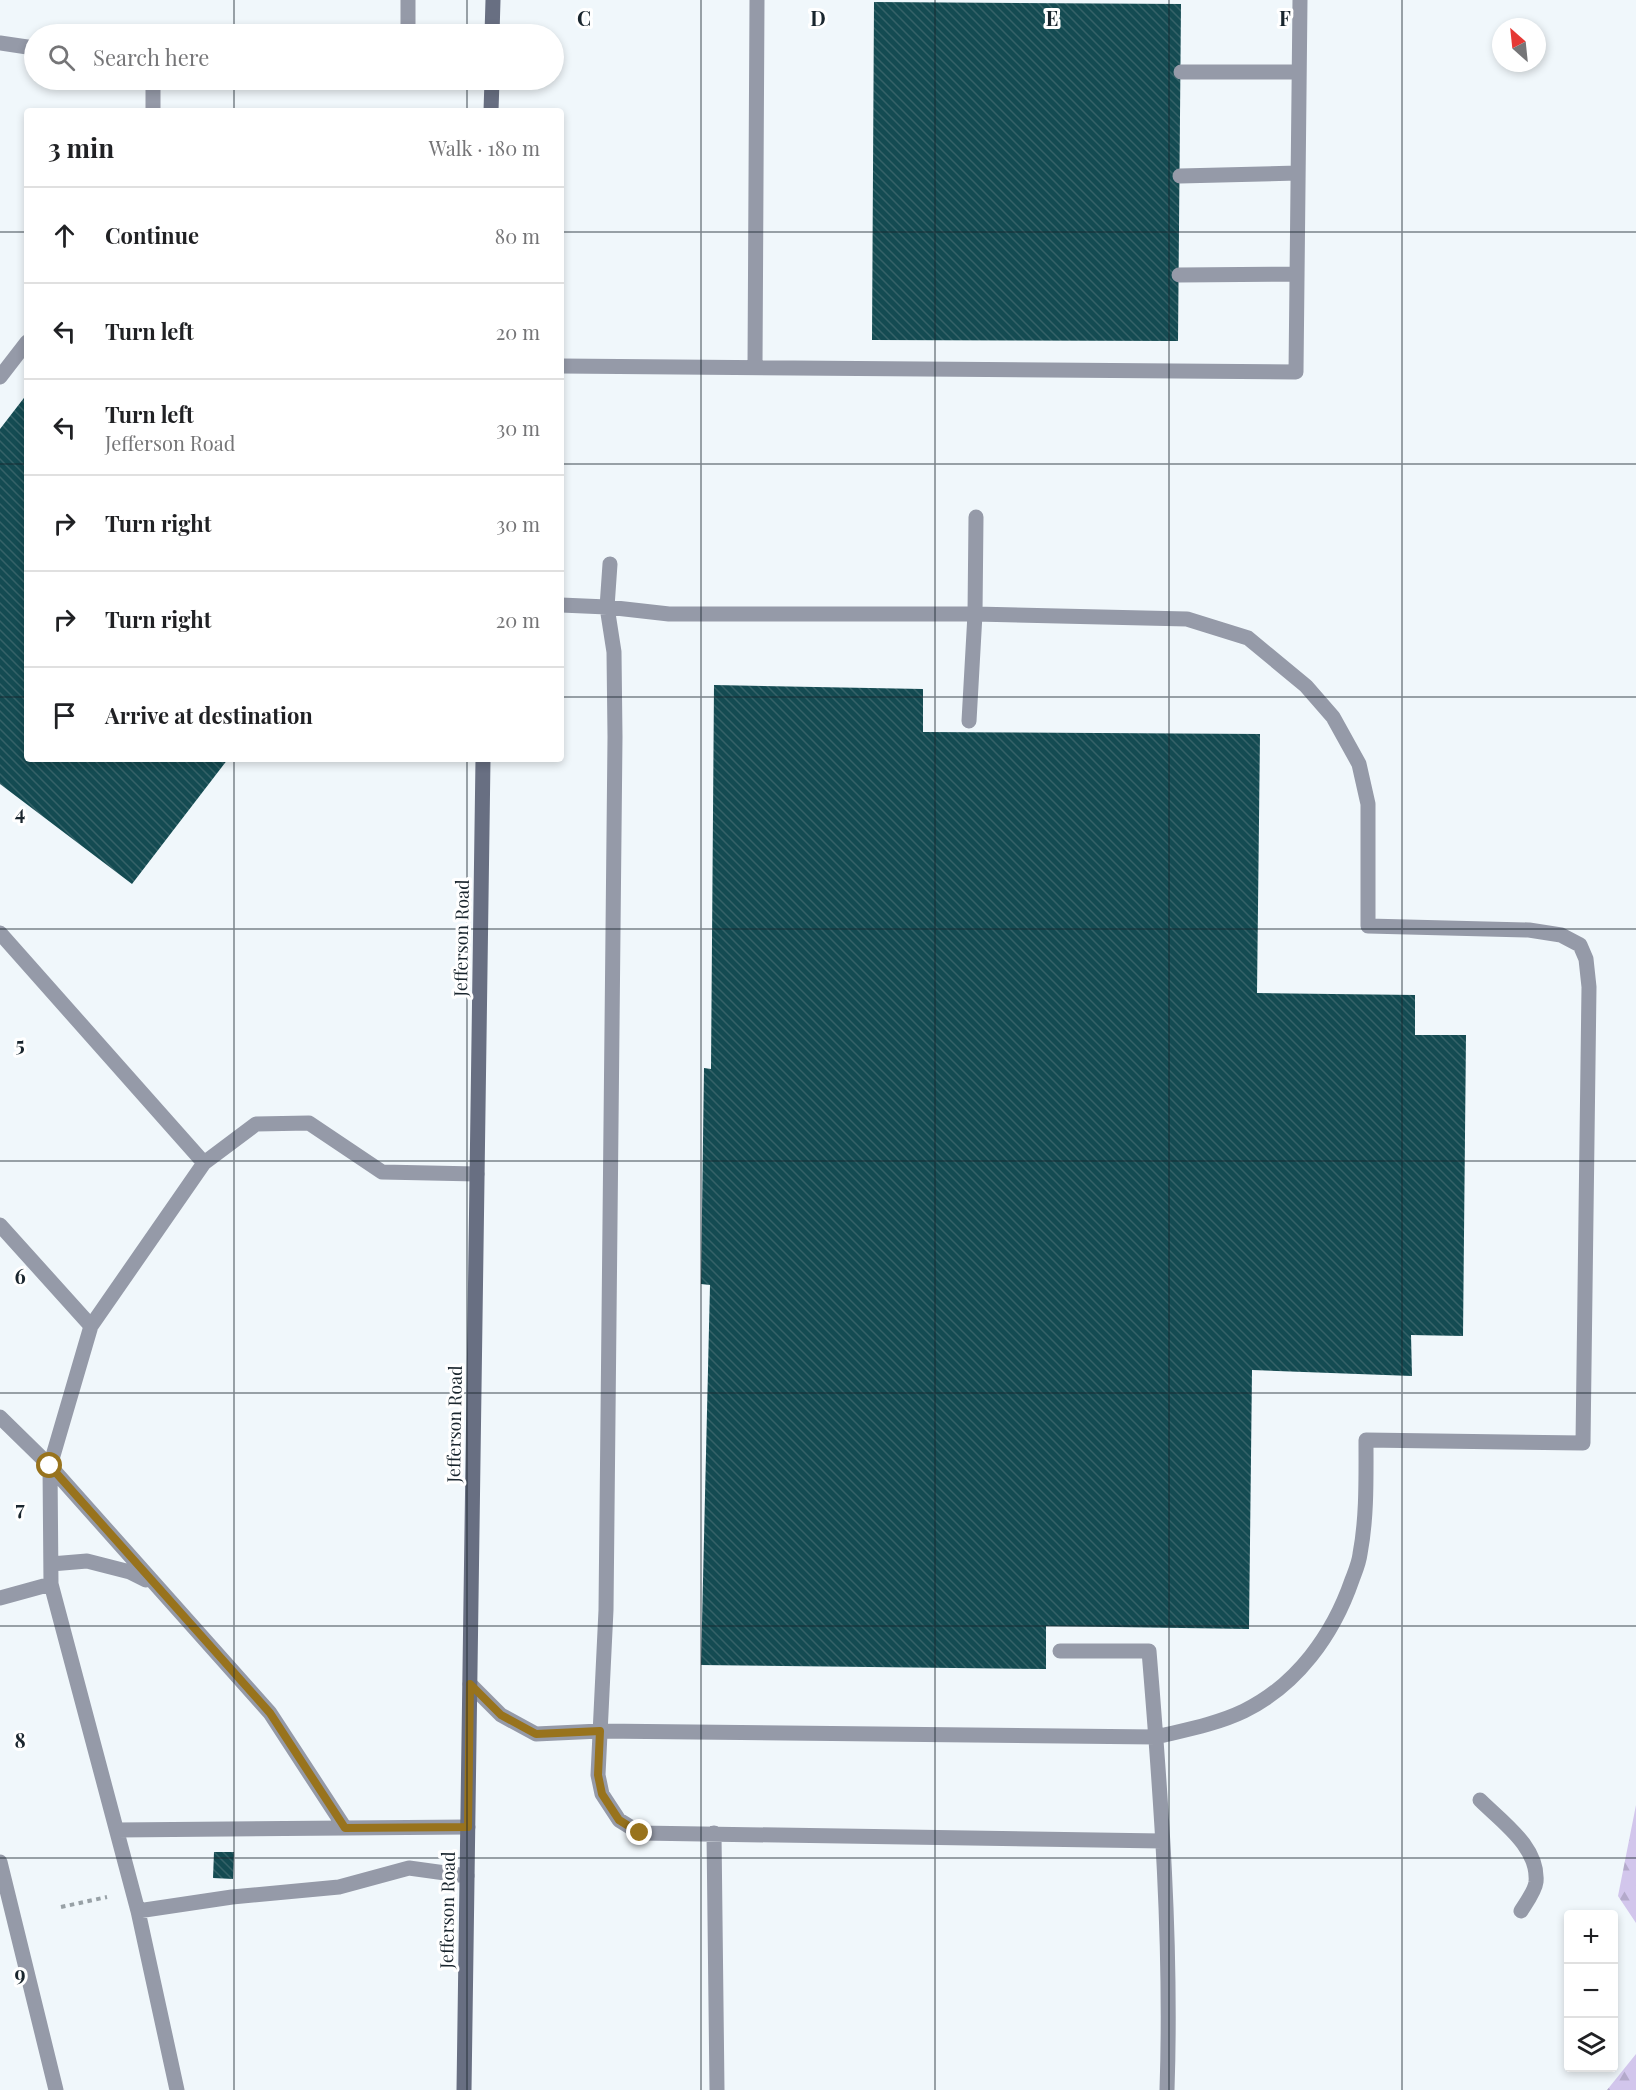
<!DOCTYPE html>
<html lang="en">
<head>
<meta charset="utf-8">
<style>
	body { margin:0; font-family:"Playfair Display",serif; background:#f2f2f2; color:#202124 }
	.controls { position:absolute; right:18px; bottom:18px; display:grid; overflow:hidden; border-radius:6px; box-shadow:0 3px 9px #0003 }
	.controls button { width:54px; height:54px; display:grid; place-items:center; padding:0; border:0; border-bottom:2px solid #e0e0e0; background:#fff; color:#202124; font:30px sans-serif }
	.compass { position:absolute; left:1492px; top:18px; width:54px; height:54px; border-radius:50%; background:#fff; box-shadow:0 3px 9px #0003; rotate:333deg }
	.stop { position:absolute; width:18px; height:18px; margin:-14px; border:4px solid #98731d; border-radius:50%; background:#fff }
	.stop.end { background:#98731d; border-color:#fff; box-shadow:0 2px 6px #0008 }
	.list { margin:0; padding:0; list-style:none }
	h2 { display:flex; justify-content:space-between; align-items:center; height:78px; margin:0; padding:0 24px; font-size:26px }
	h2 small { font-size:20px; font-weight:400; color:#757577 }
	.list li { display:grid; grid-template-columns:39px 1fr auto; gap:18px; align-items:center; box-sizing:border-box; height:96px; padding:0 24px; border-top:2px solid #e0e0e0 }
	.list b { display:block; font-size:22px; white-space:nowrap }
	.list p { margin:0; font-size:20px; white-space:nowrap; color:#757577 }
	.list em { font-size:20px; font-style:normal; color:#757577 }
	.icon { flex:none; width:33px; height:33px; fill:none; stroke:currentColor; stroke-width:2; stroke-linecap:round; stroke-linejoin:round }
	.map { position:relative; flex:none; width:1636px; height:2090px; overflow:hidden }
	.search { position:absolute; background:#fff; box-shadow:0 3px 9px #0003; left:24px; top:24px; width:540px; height:66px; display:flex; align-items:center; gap:15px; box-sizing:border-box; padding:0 21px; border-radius:33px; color:#757577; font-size:22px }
	.panel { position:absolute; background:#fff; box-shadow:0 3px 9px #0003; left:24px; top:108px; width:540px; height:654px; border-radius:6px }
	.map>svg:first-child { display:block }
</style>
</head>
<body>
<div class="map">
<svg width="1636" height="2090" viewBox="0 0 1636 2090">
	<defs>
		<pattern id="forest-firs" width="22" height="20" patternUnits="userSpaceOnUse" patternTransform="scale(1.5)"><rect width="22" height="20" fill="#d2c6ec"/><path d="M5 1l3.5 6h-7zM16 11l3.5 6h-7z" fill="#b4aacb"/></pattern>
		<pattern id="building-back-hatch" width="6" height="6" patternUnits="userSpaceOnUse" patternTransform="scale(1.5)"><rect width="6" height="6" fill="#144b52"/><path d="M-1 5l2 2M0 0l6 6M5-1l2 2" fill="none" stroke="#356268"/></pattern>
	</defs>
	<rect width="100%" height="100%" fill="#f0f7fb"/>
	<path fill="url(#forest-firs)" d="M1636 1805V1923L1618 1896Z
		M1636 2054V2090H1607Z"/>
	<path fill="url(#building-back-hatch)" d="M874 2 1181 4 1178 341 872 340Z
		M27 394V759H228L132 884 0 784V429Z
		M714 685 923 689V732L1260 734 1257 993 1415 995V1035H1466L1463 1336 1411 1335 1412 1376 1252 1370 1249 1629 1046 1626V1669L701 1665 710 1285 701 1284 704 1068 711 1069Z
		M214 1852H234L233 1879 213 1878Z"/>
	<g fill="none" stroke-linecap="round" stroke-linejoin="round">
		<path stroke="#98a1a6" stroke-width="4" stroke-dasharray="4.5 4.5" stroke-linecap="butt" d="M61 1907 107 1897"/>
		<path stroke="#959aa8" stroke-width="15" d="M408 34V0
			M1181 72H1299
			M153 111V80
			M1180 176 1298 173
			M1179 275 1297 274
			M561 366 1296 372 1300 0
			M755 367 757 0
			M0 377 27 342
			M610 564 607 607 614 652 615 737 606 1610 598 1775 602 1794 619 1820 640 1833 1162 1841
			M969 721 975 614 976 517
			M0 933 204 1163
			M0 1225 91 1326
			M0 1417 50 1466 51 1584 138 1911 177 2090
			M51 1564 87 1561 130 1572 146 1580
			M0 1598 51 1584
			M1060 1651H1149C1161 1797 1172 1944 1167 2090
			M470 1684 501 1715 536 1734 600 1731 1156 1737C1185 1730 1217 1724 1244 1711 1297 1685 1333 1635 1352 1580 1355 1572 1359 1563 1360 1554 1367 1517 1366 1478 1366 1440L1583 1443 1589 987 1586 959 1580 945 1561 935 1529 930 1368 926V804L1359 764 1333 717 1306 686 1248 638 1187 619 975 614H669L607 607 561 605
			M1480 1800C1502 1822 1539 1847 1536 1882 1535 1891 1526 1903 1521 1911
			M345 1828 270 1713 50 1466 91 1326 204 1163 256 1124 309 1123 382 1172 477 1174
			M117 1830 468 1827
			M714 1833 717 2090
			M0 1862 56 2090
			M138 1911 232 1897 339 1887 409 1868 467 1876"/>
		<path stroke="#959aa8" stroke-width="15" d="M0 43 34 48"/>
		<path stroke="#686f82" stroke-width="15" d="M492 34 493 0
			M491 111 492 80
			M464 2090 483 759"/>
	</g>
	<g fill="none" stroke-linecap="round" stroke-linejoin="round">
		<path stroke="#98731d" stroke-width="8" d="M50 1466 270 1713 345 1828 468 1827 470 1684 501 1715 536 1734 600 1731 598 1775 602 1794 619 1820 640 1833"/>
	</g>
	<path fill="none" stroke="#19252d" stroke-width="1.5" stroke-opacity="0.55" d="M234 0V34M467 0V34M701 0V2090M935 0V2090M1169 0V2090M1402 0V2090M234 80V111M467 80V111M0 232H27M561 232H1636M0 464H27M561 464H1636M0 697H27M561 697H1636M234 759V2090M467 759V2090M0 929H1636M0 1161H1636M0 1393H1636M0 1626H1636M0 1858H1636"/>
	<g text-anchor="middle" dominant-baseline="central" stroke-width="6" stroke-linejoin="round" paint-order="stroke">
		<g font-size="18" fill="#19252d" stroke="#fff">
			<text transform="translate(461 938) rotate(-89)">Jefferson Road</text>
			<text transform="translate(454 1424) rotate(-89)">Jefferson Road</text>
			<text transform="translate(447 1910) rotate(-89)">Jefferson Road</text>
		</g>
	</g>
	<g font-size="20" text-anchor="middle" font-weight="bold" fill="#19252d" stroke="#fff" stroke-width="6" stroke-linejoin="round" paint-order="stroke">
		<text x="584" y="26">C</text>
		<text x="818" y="26">D</text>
		<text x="1052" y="26">E</text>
		<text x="1285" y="26">F</text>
		<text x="20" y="820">4</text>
		<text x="20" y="1052">5</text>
		<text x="20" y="1284">6</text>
		<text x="20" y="1516">7</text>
		<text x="20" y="1748">8</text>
		<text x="20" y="1981">9</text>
	</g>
</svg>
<div class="controls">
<button>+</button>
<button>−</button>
<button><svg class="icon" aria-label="layers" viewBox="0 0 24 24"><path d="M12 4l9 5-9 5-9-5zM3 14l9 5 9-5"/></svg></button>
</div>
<svg class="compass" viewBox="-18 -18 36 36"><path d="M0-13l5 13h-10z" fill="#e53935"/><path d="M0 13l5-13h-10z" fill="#757577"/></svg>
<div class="stop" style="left:50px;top:1466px"></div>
<div class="stop end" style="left:640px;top:1833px"></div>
<div class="search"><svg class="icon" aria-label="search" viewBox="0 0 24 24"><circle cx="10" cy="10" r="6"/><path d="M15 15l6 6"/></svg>Search here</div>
<section class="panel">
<h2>3 min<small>Walk · 180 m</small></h2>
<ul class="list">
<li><svg class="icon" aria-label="ahead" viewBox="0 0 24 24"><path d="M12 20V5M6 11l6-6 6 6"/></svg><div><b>Continue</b></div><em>80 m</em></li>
<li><svg class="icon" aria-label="left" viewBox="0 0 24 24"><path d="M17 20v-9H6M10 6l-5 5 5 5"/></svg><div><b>Turn left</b></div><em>20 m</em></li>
<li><svg class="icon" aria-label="left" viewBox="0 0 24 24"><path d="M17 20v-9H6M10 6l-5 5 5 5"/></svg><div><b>Turn left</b><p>Jefferson Road</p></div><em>30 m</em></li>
<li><svg class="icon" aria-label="right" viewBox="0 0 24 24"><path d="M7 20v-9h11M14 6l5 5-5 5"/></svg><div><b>Turn right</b></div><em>30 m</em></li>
<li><svg class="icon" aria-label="right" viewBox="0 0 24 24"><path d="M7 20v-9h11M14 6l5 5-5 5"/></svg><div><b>Turn right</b></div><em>20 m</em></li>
<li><svg class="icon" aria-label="arrive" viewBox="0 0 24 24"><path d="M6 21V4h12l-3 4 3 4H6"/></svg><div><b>Arrive at destination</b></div></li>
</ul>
</section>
</div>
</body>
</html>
